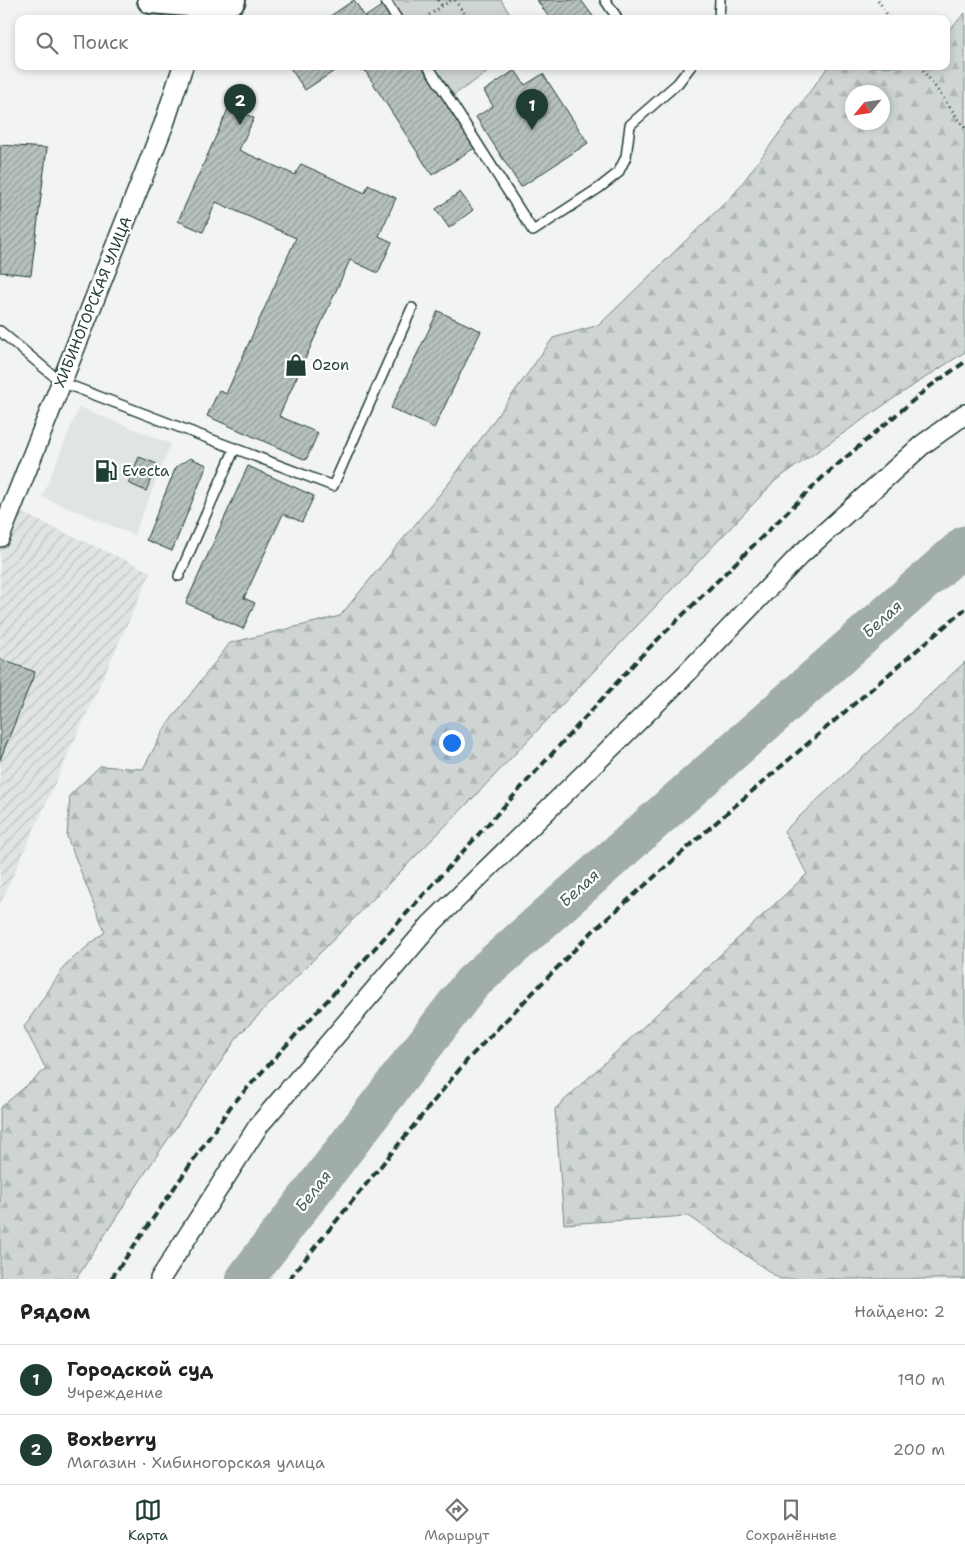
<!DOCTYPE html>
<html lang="ru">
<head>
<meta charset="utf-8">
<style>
	body { margin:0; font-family:"Shantell Sans",sans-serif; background:#f6f6f6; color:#222 }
	.compass { position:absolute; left:845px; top:85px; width:45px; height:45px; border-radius:50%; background:#fff; box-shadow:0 2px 8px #0003; rotate:241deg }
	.you { position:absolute; left:451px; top:742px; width:18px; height:18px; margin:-12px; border:4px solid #fff; border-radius:50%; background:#1a73e8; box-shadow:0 0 0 8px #1a73e833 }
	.badge { display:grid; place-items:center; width:32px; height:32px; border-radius:50%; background:#1f3d34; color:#fff; font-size:16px; font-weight:700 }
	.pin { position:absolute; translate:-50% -41px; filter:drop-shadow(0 1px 2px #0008) }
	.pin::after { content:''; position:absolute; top:26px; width:18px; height:15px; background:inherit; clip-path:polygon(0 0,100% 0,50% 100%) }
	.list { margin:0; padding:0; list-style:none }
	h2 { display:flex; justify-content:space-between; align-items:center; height:65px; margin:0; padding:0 20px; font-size:21px }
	h2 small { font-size:16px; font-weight:400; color:#767676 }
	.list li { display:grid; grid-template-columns:32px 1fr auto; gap:15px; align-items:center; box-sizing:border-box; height:70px; padding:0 20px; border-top:1px solid #e0e0e0 }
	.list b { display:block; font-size:19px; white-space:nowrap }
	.list p { margin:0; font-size:16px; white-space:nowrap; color:#767676 }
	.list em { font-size:16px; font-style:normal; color:#767676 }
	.icon { flex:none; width:28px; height:28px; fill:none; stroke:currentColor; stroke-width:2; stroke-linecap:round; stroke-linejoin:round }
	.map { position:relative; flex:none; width:965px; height:1279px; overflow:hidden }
	.search { position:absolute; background:#fff; box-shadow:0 2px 8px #0003; left:15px; right:15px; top:15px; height:55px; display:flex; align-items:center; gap:12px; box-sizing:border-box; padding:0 18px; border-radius:10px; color:#767676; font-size:19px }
	.sheet { height:205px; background:#fff }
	nav { display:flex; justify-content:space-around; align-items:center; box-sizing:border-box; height:70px; border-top:1px solid #e0e0e0; background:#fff; font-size:14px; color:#767676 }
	nav a { display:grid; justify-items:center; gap:2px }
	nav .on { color:#1f3d34 }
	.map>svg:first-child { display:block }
</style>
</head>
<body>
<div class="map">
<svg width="965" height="1279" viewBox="0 0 965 1279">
	<defs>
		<pattern id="industrial-furrows" width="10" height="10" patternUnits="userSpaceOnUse" patternTransform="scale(1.25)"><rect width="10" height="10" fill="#e0e4e3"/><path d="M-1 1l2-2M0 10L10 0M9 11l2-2" fill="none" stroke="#c0c4c3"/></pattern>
		<pattern id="forest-firs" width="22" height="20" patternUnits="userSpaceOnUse" patternTransform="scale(1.25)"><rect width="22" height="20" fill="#ced5d3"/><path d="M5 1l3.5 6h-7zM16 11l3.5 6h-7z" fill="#b0b8b6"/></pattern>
		<pattern id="building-hatch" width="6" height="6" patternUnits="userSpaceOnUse" patternTransform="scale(1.25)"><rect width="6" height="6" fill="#b7c1bd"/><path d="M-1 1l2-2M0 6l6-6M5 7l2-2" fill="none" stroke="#949e9a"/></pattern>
	</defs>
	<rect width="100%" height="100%" fill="#f2f3f3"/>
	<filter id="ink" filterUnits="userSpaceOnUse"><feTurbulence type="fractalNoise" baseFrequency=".02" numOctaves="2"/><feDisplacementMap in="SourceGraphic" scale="10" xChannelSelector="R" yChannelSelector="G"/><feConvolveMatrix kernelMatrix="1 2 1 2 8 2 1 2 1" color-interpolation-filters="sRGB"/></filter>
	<g filter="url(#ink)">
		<path fill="#e0e4e3" d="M79 407 171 444 134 535 42 497Z"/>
		<path fill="url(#industrial-furrows)" d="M0 503 151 572 0 904Z"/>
		<path fill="url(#forest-firs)" stroke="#768984" fill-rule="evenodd" d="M965 13V352L897 396 776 480 473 798 239 1035 151 1164 76 1279H0V1108L46 1069 24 1027 66 964 105 932 67 837 70 795 100 766 143 769 166 726 230 643 340 616 449 483 553 338 599 325 735 193 828 67 946 66V33ZM852 92H882V122H852Z
			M965 662V1279H780L689 1216 564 1224 555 1109 807 874 784 831Z"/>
		<path fill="#ced5d3" stroke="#768984" d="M388 0H501L513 19H401Z
			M432 66H497L452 96Z"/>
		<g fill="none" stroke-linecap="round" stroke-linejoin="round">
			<path stroke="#a1adaa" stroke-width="39" d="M245 1279 472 983 965 545"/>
		</g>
		<path fill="url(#building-hatch)" stroke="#1f3d34" d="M354 0 365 17 383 5 392 19H326Z
			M537 0H581L595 19H550Z
			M289 66H342L305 90Z
			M362 66H423L476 147 432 175Z
			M515 70 525 85 543 74 588 143 521 187 476 117 493 106 484 91Z
			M229 107 254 118 239 150 295 175 301 164 365 193 368 185 396 198 379 236 392 242 378 273 350 260 279 416 318 433 306 460 207 416 219 390 226 394 296 238 216 202 203 232 178 221Z
			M0 145 47 148 31 275 0 272Z
			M460 192 473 210 449 228 436 209Z
			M438 311 481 331 434 428 391 408Z
			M139 457 157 464 146 491 128 483Z
			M190 458 207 465 172 551 146 540 176 467Z
			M248 466 314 496 302 522 283 514 244 598 255 603 243 629 186 603Z
			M0 659 35 672 0 760Z"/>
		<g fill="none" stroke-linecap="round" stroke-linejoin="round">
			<defs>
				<path id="lane" d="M385 0 397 19
					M605 0 616 16
					M719 19 720 0
					M428 66 533 231 599 188 618 173 626 157 630 125 678 83 691 66
					M0 331 61 382 333 486 412 308
					M179 576 235 448"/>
				<path id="street" d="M0 537 164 124 183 66
					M160 1279 259 1125 431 924 684 676 800 555 922 445 965 414"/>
				<path id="secondary" d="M151 0 200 4 232 0"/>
			</defs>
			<use href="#lane" stroke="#1f3d34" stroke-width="12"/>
			<use href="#street" stroke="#1f3d34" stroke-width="22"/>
			<use href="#secondary" stroke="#1f3d34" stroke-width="30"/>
			<path stroke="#1f3d34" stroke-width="3" stroke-dasharray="1 4" stroke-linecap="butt" d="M438 0 442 6
				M455 0 468 19
				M878 0 890 19
				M432 19 429 15 451 0
				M920 66 965 128"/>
			<use href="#lane" stroke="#fff" stroke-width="9"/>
			<use href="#street" stroke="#fff" stroke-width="19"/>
			<use href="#secondary" stroke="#fff" stroke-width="26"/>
			<path stroke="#1f3d34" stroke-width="4" stroke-dasharray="8 4" stroke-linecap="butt" d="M111 1279 231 1106 642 655 824 476 929 387 965 362
				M289 1279 468 1059 592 932 729 811 965 609"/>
		</g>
	</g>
	<defs>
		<symbol id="shop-bare" viewBox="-9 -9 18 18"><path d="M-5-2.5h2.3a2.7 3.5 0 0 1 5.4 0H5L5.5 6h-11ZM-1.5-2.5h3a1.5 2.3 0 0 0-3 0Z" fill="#1f3d34" stroke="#fff" stroke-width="2.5" paint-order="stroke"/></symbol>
		<symbol id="fuel-bare" viewBox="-9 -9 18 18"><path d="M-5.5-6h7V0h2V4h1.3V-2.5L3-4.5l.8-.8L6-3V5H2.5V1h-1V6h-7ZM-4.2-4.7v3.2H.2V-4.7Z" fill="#1f3d34" stroke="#fff" stroke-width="2.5" paint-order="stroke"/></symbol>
	</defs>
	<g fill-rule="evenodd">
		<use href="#shop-bare" x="280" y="349" width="32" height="32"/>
		<use href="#fuel-bare" x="90" y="455" width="32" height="32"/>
	</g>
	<g text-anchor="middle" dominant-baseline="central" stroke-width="4.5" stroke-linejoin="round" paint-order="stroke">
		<g font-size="15" fill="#1f3d34" stroke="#fff">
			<text transform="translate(93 302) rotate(-68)">ХИБИНОГОРСКАЯ УЛИЦА</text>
		</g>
		<g font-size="15" fill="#1f3d34" stroke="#fff" text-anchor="start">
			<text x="312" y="365">Ozon</text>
			<text x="122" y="471">Evecta</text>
		</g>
		<g font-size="16" font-style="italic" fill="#465f57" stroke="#fff">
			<text transform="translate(882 619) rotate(-42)">Белая</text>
			<text transform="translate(579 888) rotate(-42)">Белая</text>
			<text transform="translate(313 1191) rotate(-52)">Белая</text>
		</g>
	</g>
</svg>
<svg class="compass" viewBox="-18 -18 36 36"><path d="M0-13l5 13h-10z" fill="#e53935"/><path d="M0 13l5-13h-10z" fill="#767676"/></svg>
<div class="you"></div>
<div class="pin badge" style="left:532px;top:130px">1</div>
<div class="pin badge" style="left:240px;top:125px">2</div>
<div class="search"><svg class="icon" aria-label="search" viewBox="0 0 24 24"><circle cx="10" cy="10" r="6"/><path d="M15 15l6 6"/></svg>Поиск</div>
</div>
<section class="sheet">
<h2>Рядом<small>Найдено: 2</small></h2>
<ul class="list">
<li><span class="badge">1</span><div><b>Городской суд</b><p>Учреждение</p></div><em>190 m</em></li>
<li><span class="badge">2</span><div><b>Boxberry</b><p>Магазин · Хибиногорская улица</p></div><em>200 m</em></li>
</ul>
</section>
<nav>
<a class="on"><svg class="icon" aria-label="map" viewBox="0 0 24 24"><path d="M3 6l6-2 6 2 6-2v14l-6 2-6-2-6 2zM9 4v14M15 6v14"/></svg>Карта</a>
<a><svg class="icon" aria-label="directions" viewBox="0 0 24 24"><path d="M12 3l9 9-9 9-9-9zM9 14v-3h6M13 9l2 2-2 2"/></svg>Маршрут</a>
<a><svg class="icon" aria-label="saved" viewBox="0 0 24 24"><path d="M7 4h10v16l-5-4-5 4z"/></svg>Сохранённые</a>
</nav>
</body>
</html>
